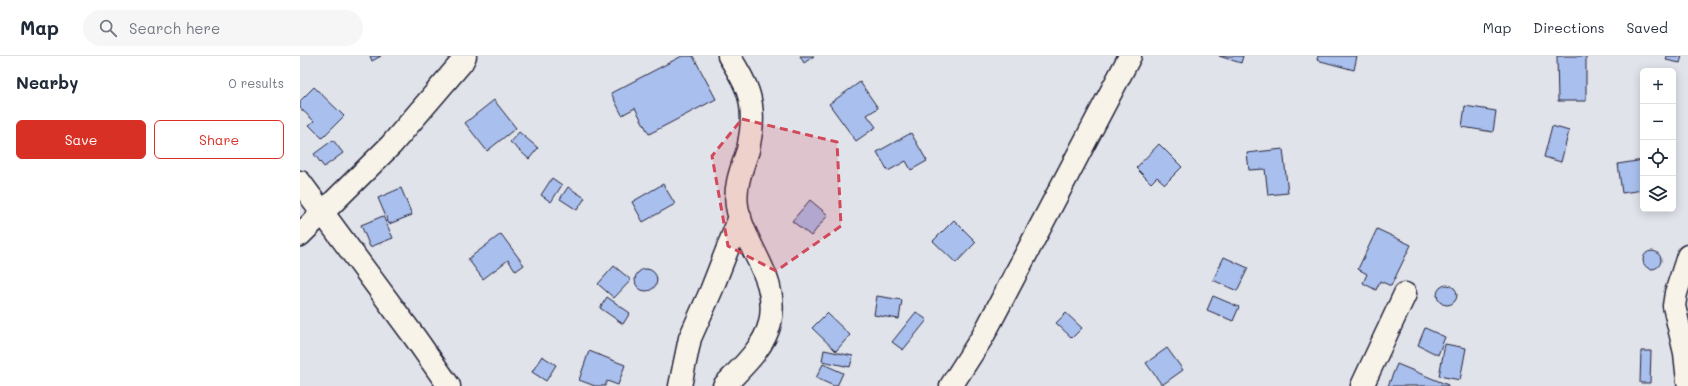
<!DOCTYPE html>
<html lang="en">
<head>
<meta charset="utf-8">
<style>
	body { margin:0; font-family:Mali,sans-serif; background:#f6f6f7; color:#1f2937 }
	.controls { position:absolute; right:12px; top:12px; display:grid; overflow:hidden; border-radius:6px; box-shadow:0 2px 10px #0003 }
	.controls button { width:36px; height:36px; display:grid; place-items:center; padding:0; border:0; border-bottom:1px solid #e0e1e3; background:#fff; color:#1f2937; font:20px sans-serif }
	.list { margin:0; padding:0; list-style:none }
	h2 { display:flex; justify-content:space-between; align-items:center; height:52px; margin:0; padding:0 16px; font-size:17px }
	h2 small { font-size:13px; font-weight:400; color:#747a83 }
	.actions { display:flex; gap:8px; padding:12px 16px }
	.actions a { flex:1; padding:9px 0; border:1px solid #d93025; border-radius:6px; text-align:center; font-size:14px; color:#d93025 }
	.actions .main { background:#d93025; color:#fff }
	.icon { flex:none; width:22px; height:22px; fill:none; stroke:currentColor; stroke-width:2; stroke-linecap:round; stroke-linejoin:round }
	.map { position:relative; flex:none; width:1388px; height:330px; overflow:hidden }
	header { display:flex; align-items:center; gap:24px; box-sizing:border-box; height:56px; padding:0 20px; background:#fff; border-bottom:1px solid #e0e1e3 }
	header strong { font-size:19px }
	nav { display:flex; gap:22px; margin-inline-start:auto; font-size:14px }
	.search { width:280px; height:36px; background:#f6f6f7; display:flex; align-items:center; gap:10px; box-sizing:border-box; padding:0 14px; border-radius:22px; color:#747a83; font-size:15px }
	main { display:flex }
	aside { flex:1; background:#fff }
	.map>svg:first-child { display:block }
</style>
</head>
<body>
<header>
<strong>Map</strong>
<div class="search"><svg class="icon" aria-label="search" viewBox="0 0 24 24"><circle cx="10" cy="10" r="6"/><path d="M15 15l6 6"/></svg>Search here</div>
<nav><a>Map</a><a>Directions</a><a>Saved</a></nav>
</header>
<main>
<aside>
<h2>Nearby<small>0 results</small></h2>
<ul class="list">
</ul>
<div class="actions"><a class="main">Save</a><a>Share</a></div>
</aside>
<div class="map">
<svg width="1388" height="330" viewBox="0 0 1388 330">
	<rect width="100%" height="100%" fill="#e0e3ea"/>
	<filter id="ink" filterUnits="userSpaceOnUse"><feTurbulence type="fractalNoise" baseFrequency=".025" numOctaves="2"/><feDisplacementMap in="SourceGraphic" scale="8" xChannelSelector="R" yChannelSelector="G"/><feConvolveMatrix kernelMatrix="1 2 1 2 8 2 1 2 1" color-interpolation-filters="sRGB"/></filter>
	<g filter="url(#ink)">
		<path fill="#a9bfed" stroke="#22223b" d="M70 0H81L72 5Z
			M382 0H393L416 43 349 78 335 52 322 59 311 37Z
			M500 0H514L504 7Z
			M919 0H943L941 7Z
			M1018 0H1057L1054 14 1017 4Z
			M1257 0H1286V45H1258Z
			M1367 0H1382L1380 7 1366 4Z
			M560 26 578 52 567 59 576 71 556 85 529 48Z
			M14 31 44 60 22 82 9 69 14 65 0 52V45Z
			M194 44 216 72 187 95 165 67Z
			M1165 50 1196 55 1193 76 1162 71Z
			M1252 70 1269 75 1261 106 1244 101Z
			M219 76 238 92 229 103 210 86Z
			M611 77 627 105 611 114 606 105 588 115 577 96Z
			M33 84 43 97 24 111 14 98Z
			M859 88 882 111 865 128 857 121 851 127 836 112Z
			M983 93 988 137 968 139 965 113 949 114 947 97Z
			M1343 104V134L1322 137 1318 108Z
			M252 122 262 129 251 146 241 139Z
			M363 128 375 148 343 166 332 146Z
			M268 131 285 142 277 154 260 143Z
			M101 132 112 159 89 168 78 142Z
			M510 144 528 159 511 180 492 165Z
			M83 160 93 182 70 191 61 169Z
			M654 164 676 186 656 207 633 185Z
			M1077 173 1111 189 1091 230 1080 225 1076 234 1063 227 1067 218 1058 213Z
			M201 178 224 209 216 215 208 204 183 223 168 203Z
			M1343 204a9 9 0 1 1 18 0a9 9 0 1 1-18 0Z
			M924 201 948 212 937 235 913 224Z
			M314 210 331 224 314 242 298 228Z
			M335 224a11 11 0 1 1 22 0a11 11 0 1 1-22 0Z
			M1137 239a10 10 0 1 1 20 0a10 10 0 1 1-20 0Z
			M577 240 602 244 599 263 574 259Z
			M913 240 939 251 933 265 907 254Z
			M307 241 330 257 323 268 300 252Z
			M616 256 627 264 603 294 592 286Z
			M527 257 550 279 536 295 512 272Z
			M766 257 782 272 772 282 756 267Z
			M1125 272 1145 281 1138 299 1118 289Z
			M1145 288 1166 292 1160 324 1139 320Z
			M867 292 883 314 862 329 846 307Z
			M524 294 553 300 550 311 522 305Z
			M289 295 325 309 318 329 307 325 305 330H295L279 324Z
			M1341 295H1351L1350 327H1340Z
			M242 300 256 309 246 325 232 316Z
			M523 308 543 317 537 330H534L516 322Z
			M1097 308 1148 329V330H1088Z"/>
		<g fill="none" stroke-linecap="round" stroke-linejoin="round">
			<defs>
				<path id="minor" d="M0 126 116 283 149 330
					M0 179 91 89 162 6 165 0
					M1388 200 1376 237 1374 250 1385 297 1388 325
					M380 330 390 282 411 235 440 161
					M424 330C441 312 464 292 470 267 480 221 444 192 437 150 434 130 442 112 448 94 449 88 450 82 451 76 455 43 446 27 429 0
					M651 330 683 280 830 0
					M1062 330 1105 238"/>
			</defs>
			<use href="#minor" stroke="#22223b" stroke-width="25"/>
			<use href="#minor" stroke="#f7f3e8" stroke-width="22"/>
		</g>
	</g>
	<path fill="#d1495b" fill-opacity="0.2" stroke="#d1495b" stroke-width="3" stroke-dasharray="8 5" stroke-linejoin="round" d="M442 63 537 86 541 170 476 215 428 190 412 100Z"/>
</svg>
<div class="controls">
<button>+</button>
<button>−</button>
<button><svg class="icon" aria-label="locate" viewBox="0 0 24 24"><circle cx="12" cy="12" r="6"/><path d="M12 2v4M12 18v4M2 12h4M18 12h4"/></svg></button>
<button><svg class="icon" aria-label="layers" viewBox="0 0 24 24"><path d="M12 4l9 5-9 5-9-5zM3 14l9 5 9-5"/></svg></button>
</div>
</div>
</main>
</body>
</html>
